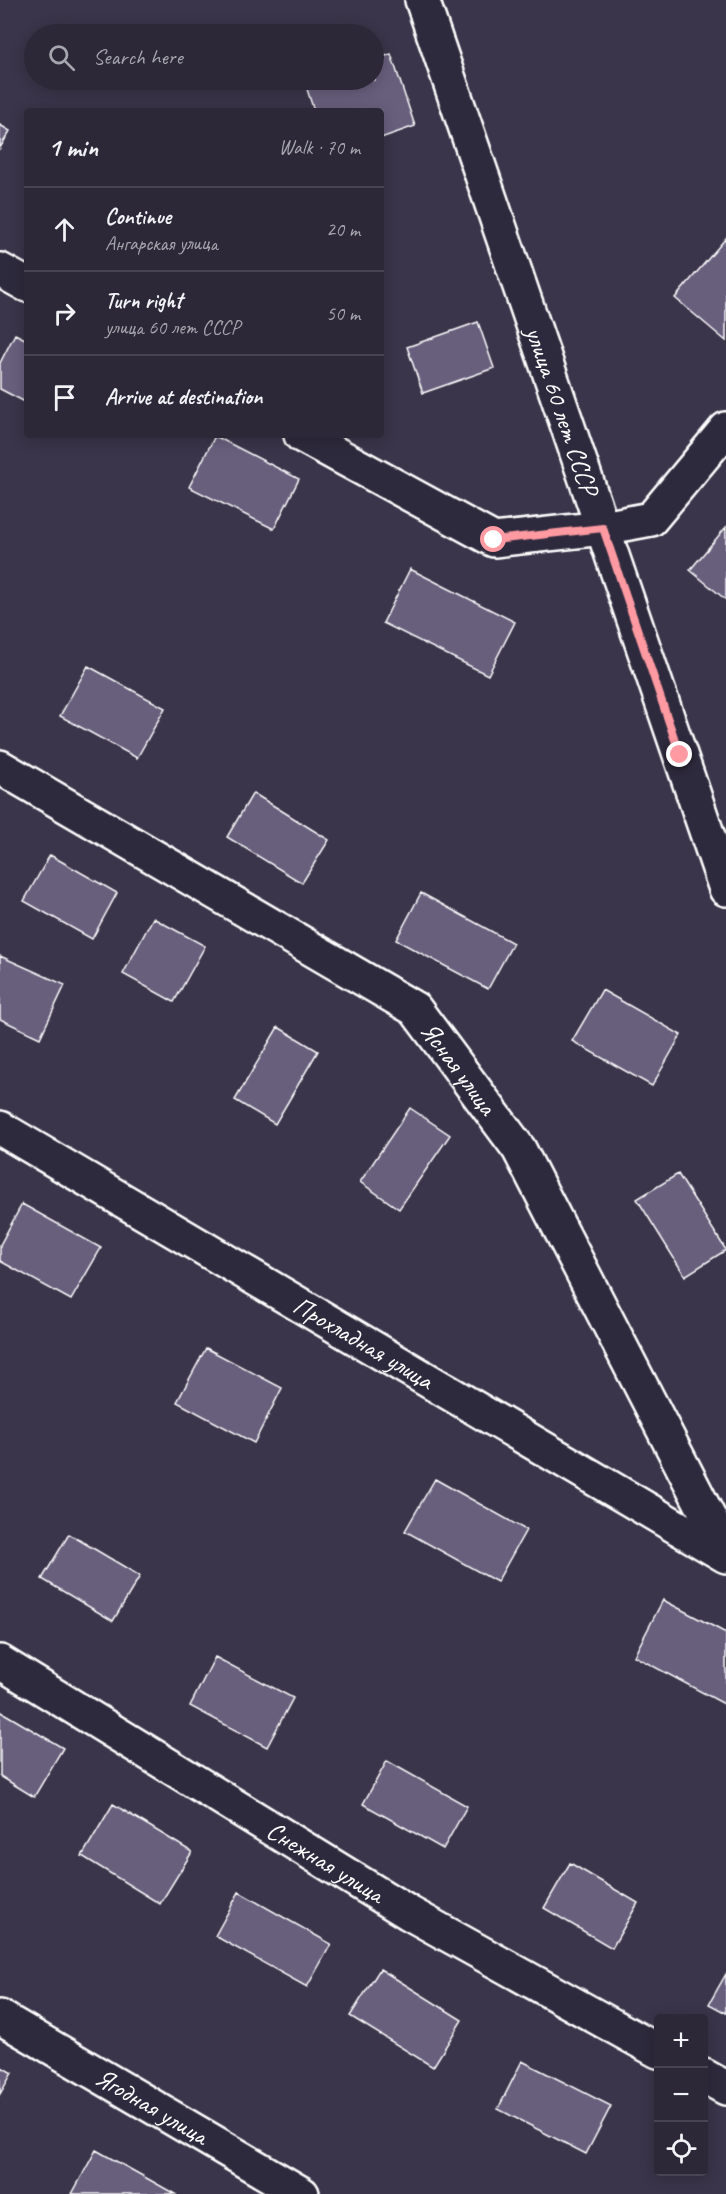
<!DOCTYPE html>
<html lang="en">
<head>
<meta charset="utf-8">
<style>
	body { margin:0; font-family:Caveat,sans-serif; background:#343040; color:#f1f3f6 }
	.controls { position:absolute; right:18px; bottom:18px; display:grid; overflow:hidden; border-radius:6px; box-shadow:0 3px 15px #0003 }
	.controls button { width:54px; height:54px; display:grid; place-items:center; padding:0; border:0; border-bottom:2px solid #484453; background:#2c2838; color:#f1f3f6; font:30px sans-serif }
	.stop { position:absolute; width:18px; height:18px; margin:-14px; border:4px solid #ff9aa2; border-radius:50%; background:#fff }
	.stop.end { background:#ff9aa2; border-color:#fff; box-shadow:0 2px 6px #0008 }
	.list { margin:0; padding:0; list-style:none }
	h2 { display:flex; justify-content:space-between; align-items:center; height:78px; margin:0; padding:0 24px; font-size:26px }
	h2 small { font-size:20px; font-weight:400; color:#a6a6ae }
	.list li { display:grid; grid-template-columns:39px 1fr auto; gap:18px; align-items:center; box-sizing:border-box; height:84px; padding:0 24px; border-top:2px solid #484453 }
	.list b { display:block; font-size:22px; white-space:nowrap }
	.list p { margin:0; font-size:20px; white-space:nowrap; color:#a6a6ae }
	.list em { font-size:20px; font-style:normal; color:#a6a6ae }
	.icon { flex:none; width:33px; height:33px; fill:none; stroke:currentColor; stroke-width:2; stroke-linecap:round; stroke-linejoin:round }
	.map { position:relative; flex:none; width:726px; height:2194px; overflow:hidden }
	.search { position:absolute; background:#2c2838; box-shadow:0 3px 15px #0003; left:24px; top:24px; width:360px; height:66px; display:flex; align-items:center; gap:15px; box-sizing:border-box; padding:0 21px; border-radius:33px; color:#a6a6ae; font-size:22px }
	.panel { position:absolute; background:#2c2838; box-shadow:0 3px 15px #0003; left:24px; top:108px; width:360px; height:330px; border-radius:6px }
	.map>svg:first-child { display:block }
</style>
</head>
<body>
<div class="map">
<svg width="726" height="2194" viewBox="0 0 726 2194">
	<rect width="100%" height="100%" fill="#3a354a"/>
	<filter id="ink" filterUnits="userSpaceOnUse"><feTurbulence type="fractalNoise" baseFrequency=".0167" numOctaves="2"/><feDisplacementMap in="SourceGraphic" scale="12" xChannelSelector="R" yChannelSelector="G"/><feConvolveMatrix kernelMatrix="1 2 1 2 8 2 1 2 1" color-interpolation-filters="sRGB"/></filter>
	<g filter="url(#ink)">
		<path fill="#685f7d" stroke="#fff" stroke-width="1.5" d="M391 54 415 126 381 138V111H314L305 83 314 80H374V60Z
			M0 125 10 131 0 148Z
			M726 238V341L675 298Z
			M478 322 494 368 423 393 407 347Z
			M15 334 27 340V403L0 389V363Z
			M215 436 299 479 274 529 189 487Z
			M726 527V600L690 570Z
			M410 569 515 622 488 675 383 623Z
			M88 666 165 708 137 758 60 716Z
			M253 793 329 840 302 883 227 837Z
			M50 855 117 893 92 939 24 901Z
			M421 893 513 943 488 989 396 940Z
			M153 918 205 946 174 1002 123 974Z
			M0 956 65 985 40 1038 0 1019Z
			M602 990 681 1035 652 1086 572 1041Z
			M278 1027 318 1051 275 1124 235 1100Z
			M410 1108 450 1135 399 1209 360 1182Z
			M678 1174 726 1250 685 1276 637 1199Z
			M22 1204 101 1248 71 1300 0 1261V1245Z
			M206 1348 282 1388 254 1443 177 1402Z
			M435 1479 526 1530 497 1582 405 1531Z
			M69 1534 140 1576 113 1621 42 1579Z
			M663 1600 726 1633V1705L634 1656Z
			M215 1657 293 1698 267 1747 190 1706Z
			M0 1711 63 1748 34 1797 0 1776Z
			M387 1761 467 1806 443 1849 363 1804Z
			M113 1804 192 1852 160 1904 82 1856Z
			M570 1863 638 1903 612 1948 544 1908Z
			M239 1892 331 1944 307 1987 215 1936Z
			M380 1969 462 2020 433 2067 350 2016Z
			M726 1974V2013L709 2004Z
			M522 2061 611 2106 586 2154 498 2109Z
			M0 2066 12 2073 0 2094Z
			M96 2150 175 2194H72Z"/>
		<g fill="none" stroke-linecap="round" stroke-linejoin="round">
			<defs>
				<g id="minor">
					<path id="s1" d="M422 0 726 889"/>
					<path d="M0 270 27 285"/>
					<path d="M301 435 494 540 603 528 651 519 726 429"/>
					<path id="s2" d="M0 767 415 1009 519 1149 726 1551"/>
					<path id="s3" d="M0 1128 726 1556"/>
					<path id="s4" d="M0 1662 409 1913 658 2051"/>
					<path id="s5" d="M0 2017 302 2194"/>
					<path d="M704 2076 726 2088"/>
				</g>
			</defs>
			<use href="#minor" stroke="#fff" stroke-width="38"/>
			<use href="#minor" stroke="#2f2a3d" stroke-width="33"/>
		</g>
	</g>
	<g fill="none" stroke-linecap="round" stroke-linejoin="round" filter="url(#ink)">
		<path stroke="#ff9aa2" stroke-width="8" d="M494 540 603 528 680 755"/>
	</g>
	<g text-anchor="middle" dominant-baseline="central" stroke-width="4.5" stroke-linejoin="round" paint-order="stroke">
		<g font-size="26" fill="#fff" stroke="#2f2a3d">
			<text stroke="none"><textPath href="#s1" startOffset="434">улица 60 лет СССР</textPath></text>
			<text stroke="none"><textPath href="#s2" startOffset="554">Ясная улица</textPath></text>
			<text stroke="none"><textPath href="#s3" startOffset="422">Прохладная улица</textPath></text>
			<text stroke="none"><textPath href="#s4" startOffset="382">Снежная улица</textPath></text>
			<text stroke="none"><textPath href="#s5" startOffset="176">Ягодная улица</textPath></text>
		</g>
	</g>
</svg>
<div class="controls">
<button>+</button>
<button>−</button>
<button><svg class="icon" aria-label="locate" viewBox="0 0 24 24"><circle cx="12" cy="12" r="6"/><path d="M12 2v4M12 18v4M2 12h4M18 12h4"/></svg></button>
</div>
<div class="stop" style="left:494px;top:540px"></div>
<div class="stop end" style="left:680px;top:755px"></div>
<div class="search"><svg class="icon" aria-label="search" viewBox="0 0 24 24"><circle cx="10" cy="10" r="6"/><path d="M15 15l6 6"/></svg>Search here</div>
<section class="panel">
<h2>1 min<small>Walk · 70 m</small></h2>
<ul class="list">
<li><svg class="icon" aria-label="ahead" viewBox="0 0 24 24"><path d="M12 20V5M6 11l6-6 6 6"/></svg><div><b>Continue</b><p>Ангарская улица</p></div><em>20 m</em></li>
<li><svg class="icon" aria-label="right" viewBox="0 0 24 24"><path d="M7 20v-9h11M14 6l5 5-5 5"/></svg><div><b>Turn right</b><p>улица 60 лет СССР</p></div><em>50 m</em></li>
<li><svg class="icon" aria-label="arrive" viewBox="0 0 24 24"><path d="M6 21V4h12l-3 4 3 4H6"/></svg><div><b>Arrive at destination</b></div></li>
</ul>
</section>
</div>
</body>
</html>
